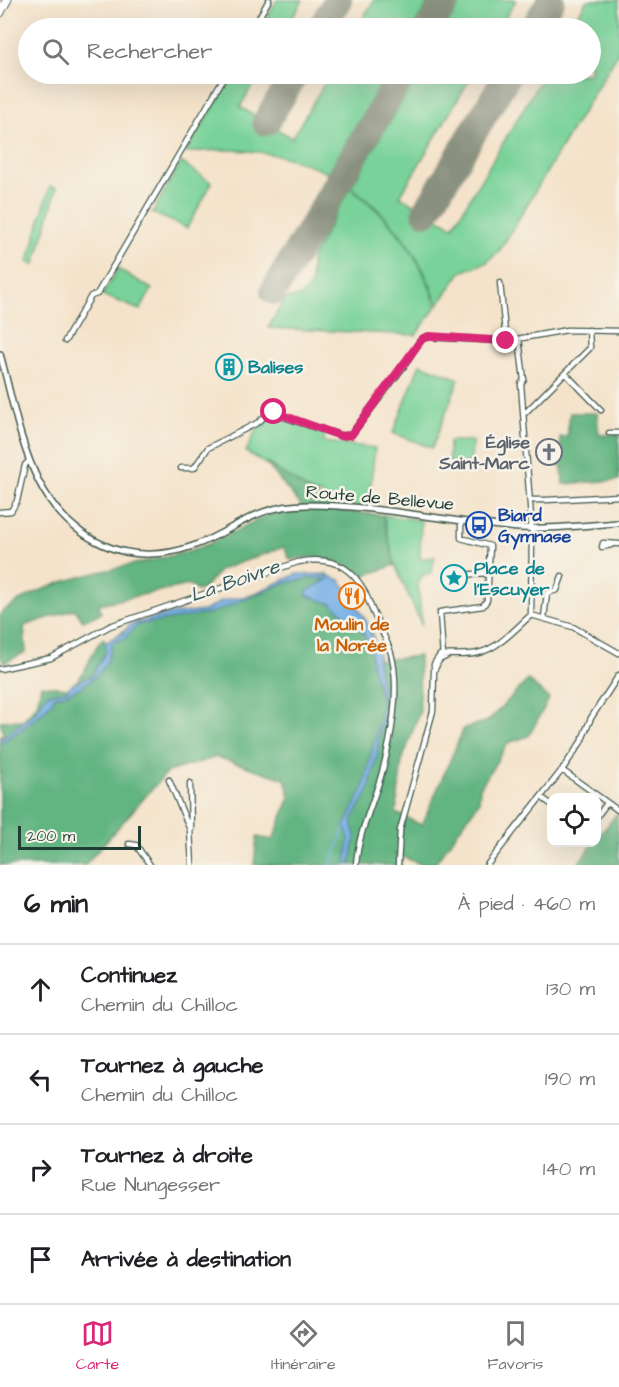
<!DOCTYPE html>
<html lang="fr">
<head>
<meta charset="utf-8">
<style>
	body { margin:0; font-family:"Architects Daughter",sans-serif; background:#f6f6f6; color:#202124 }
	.controls { position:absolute; right:18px; bottom:18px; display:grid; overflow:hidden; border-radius:12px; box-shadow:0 6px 24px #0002 }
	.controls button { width:54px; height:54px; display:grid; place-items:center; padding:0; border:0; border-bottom:2px solid #e0e0e0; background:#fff; color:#202124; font:30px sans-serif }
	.scale { position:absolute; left:18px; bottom:15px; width:123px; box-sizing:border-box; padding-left:6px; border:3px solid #1f3d34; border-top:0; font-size:16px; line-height:21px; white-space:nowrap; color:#1f3d34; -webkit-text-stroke:4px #f7f3e8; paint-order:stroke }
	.stop { position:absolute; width:18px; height:18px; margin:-14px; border:4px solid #db2777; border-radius:50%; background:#fff }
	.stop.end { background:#db2777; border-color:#fff; box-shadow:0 2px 6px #0008 }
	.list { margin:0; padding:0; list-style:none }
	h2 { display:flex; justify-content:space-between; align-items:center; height:78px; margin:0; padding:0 24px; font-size:26px }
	h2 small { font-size:20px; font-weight:400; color:#757577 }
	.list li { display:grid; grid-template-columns:39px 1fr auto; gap:18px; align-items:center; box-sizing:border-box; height:90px; padding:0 24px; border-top:2px solid #e0e0e0 }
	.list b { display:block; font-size:22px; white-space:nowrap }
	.list p { margin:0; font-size:20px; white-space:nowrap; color:#757577 }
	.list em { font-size:20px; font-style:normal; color:#757577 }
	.icon { flex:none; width:33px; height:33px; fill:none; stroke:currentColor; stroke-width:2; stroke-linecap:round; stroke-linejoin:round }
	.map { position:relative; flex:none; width:619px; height:865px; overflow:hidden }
	.search { position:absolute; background:#fff; box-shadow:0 6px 24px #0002; left:18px; right:18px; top:18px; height:66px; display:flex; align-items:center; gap:15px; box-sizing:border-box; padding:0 21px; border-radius:33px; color:#757577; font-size:22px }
	.sheet { height:438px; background:#fff }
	nav { display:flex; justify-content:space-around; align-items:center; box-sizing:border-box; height:84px; border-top:2px solid #e0e0e0; background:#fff; font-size:16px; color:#757577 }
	nav a { display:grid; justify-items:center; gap:3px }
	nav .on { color:#db2777 }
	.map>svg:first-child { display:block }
</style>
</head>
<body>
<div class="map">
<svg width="619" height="865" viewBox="0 0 619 865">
	<rect width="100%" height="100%" fill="#f7f3e8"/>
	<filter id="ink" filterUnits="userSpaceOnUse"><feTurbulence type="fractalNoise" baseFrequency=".0167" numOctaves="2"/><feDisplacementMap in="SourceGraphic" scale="12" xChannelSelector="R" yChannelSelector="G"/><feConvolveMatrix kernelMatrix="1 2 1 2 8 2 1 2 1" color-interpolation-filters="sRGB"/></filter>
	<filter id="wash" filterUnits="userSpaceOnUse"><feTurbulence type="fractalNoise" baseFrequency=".008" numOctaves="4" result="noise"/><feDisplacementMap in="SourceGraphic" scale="24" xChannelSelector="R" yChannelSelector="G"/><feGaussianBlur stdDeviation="1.35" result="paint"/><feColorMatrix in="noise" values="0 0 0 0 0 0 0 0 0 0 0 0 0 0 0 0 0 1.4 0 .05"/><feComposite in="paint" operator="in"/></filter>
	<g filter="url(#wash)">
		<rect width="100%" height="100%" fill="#f4e3ca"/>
		<path fill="#78d299" stroke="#4c8866" stroke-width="1.5" d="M277 0H303L286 28H261Z
			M374 0H430L413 28H357Z
			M462 0H516L499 28H445Z
			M587 0H619V51L500 250 487 262 461 272 438 305C421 256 394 218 351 187L418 74H473L400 196 453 227 544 74H590V28H570Z
			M234 74H259L240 107 292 138 330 74H387L328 173C282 151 236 146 185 153Z
			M181 162 212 183 187 228 152 213Z
			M50 186 57 188 35 264 28 262Z
			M350 188C391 218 423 258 436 307L416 335 268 328 285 299 301 296 311 285V259Z
			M118 269 152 289 140 310 102 295Z
			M420 364 459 379 432 448 393 433Z
			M270 414 325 432 324 442 375 448 368 508 342 505 318 493 316 495 246 452 258 426Z
			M449 441H472L471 463H449Z
			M383 515 421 520 420 559 435 557 431 573 423 575 418 584 422 626 395 565Z"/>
		<path fill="#62b481" stroke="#40785a" stroke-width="1.5" d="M570 413H597L599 435 619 434V480L563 484 562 467 558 465V455L561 454 560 437H567Z
			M265 462 340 511 383 515 395 565 361 577C339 559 318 554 290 560L284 547 220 570 203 589 197 591 189 585 99 604 101 613 83 621 75 609 24 626 26 652 4 663 0 656V614C56 571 133 569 198 548 237 535 260 509 304 509Z
			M328 574 322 583 331 597 371 628 379 660 419 656 420 711 402 761 396 813 422 825 464 728 488 721 528 680 549 699 529 736 508 743 480 788 479 802 434 865H423L395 854 401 865H254L257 837 273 840 290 797 285 779 217 757 167 772 85 865H0V736L4 734 0 721 23 720 37 705 41 685 68 688C90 674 86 657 103 638L107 642 136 622 210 612 301 575Z
			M617 813 619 865H581L579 862Z"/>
		<path fill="#77b0e7" stroke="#4b768e" stroke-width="1.5" d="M297 574 325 575 340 580 367 622 378 654 377 663 387 715 379 733 377 755 368 792 352 820 355 838 350 865H346L349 838 345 826 363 789 383 705 372 666 370 647 362 630 332 604 306 595 307 591 328 579 309 578 282 584 211 613 137 625 125 638 111 644C110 674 81 690 54 697 52 708 12 737 0 743V740L34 713 47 694 65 691 73 684 92 676 106 651 105 643 123 633 131 624 170 614 204 611 222 601 251 595Z"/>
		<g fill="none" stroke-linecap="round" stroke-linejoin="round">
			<path stroke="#77b0e7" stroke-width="1.5" d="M331 865 345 827"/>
			<path stroke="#8a907f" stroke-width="28" d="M321 28 338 0
				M429 28 446 0
				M534 28 551 0
				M266 122 295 74
				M426 212 508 74
				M274 291 402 74"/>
		</g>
	</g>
	<g filter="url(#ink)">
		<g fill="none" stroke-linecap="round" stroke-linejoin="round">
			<defs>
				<path id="minor" d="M253 28 269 0
					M500 283 506 341
					M519 339 524 380 521 384 532 532 531 615
					M65 341 91 296 97 294 226 74
					M566 374 601 410
					M525 413 590 348 589 330
					M609 433H619
					M181 468H194L208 448 259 422 269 412 341 436 351 435 404 366 419 342 425 337 506 341 567 330 619 331
					M530 500H544
					M546 500 619 496
					M0 512 11 511 17 501 25 465 29 461
					M611 545 602 547 603 543 619 544
					M449 575a6 6 0 1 1 12 0a6 6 0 1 1-12 0Z
					M461 575 488 573
					M531 615 573 627 619 653
					M544 618 547 593 557 590 562 576
					M449 655 439 660 434 671V664L440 655C452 654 466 656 478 653 499 648 515 629 531 615
					M443 658 440 612 483 606 487 600 490 546 461 538V521
					M0 669 51 658 110 626 298 562C337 555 358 570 371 607 377 622 386 638 391 653 401 690 391 741 381 776 372 806 358 834 356 865
					M562 770 619 811
					M169 780 190 830 192 865
					M190 783 191 829
					M541 797 552 805
					M596 818 607 803
					M129 844 136 845 150 865
					M398 865 400 830 433 711 434 671
					M487 865 562 770 581 742 591 718 619 675"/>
				<path id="tertiary" d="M0 354C20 426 28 512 104 545 133 558 165 556 193 546 237 530 253 505 307 505 378 505 449 522 519 528 552 530 586 525 619 523"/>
				<path id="motorway" d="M0 13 7 0"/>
			</defs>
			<use href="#minor" stroke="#3f564a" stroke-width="7"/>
			<use href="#tertiary" stroke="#3f564a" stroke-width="8"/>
			<use href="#motorway" stroke="#3f564a" stroke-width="10"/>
			<use href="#minor" stroke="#fff" stroke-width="4.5"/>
			<use href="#tertiary" stroke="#fff" stroke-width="5"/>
			<use href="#motorway" stroke="#fff" stroke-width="8"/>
		</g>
	</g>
	<g fill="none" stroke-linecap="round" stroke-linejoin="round" filter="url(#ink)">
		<path stroke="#db2777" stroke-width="8" d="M274 412 341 436 351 435 422 339 429 336 506 341"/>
	</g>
	<defs>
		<symbol id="building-ring" viewBox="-11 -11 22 22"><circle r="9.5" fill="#f7f3e8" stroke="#0f9aa8" stroke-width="1.5"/><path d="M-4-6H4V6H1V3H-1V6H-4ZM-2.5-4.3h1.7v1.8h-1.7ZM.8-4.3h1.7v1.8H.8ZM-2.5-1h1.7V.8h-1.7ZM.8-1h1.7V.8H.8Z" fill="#0f9aa8"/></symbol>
		<symbol id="church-ring" viewBox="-11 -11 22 22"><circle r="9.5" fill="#f7f3e8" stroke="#6b7280" stroke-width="1.5"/><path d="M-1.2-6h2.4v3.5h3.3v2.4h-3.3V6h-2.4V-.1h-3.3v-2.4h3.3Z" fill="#6b7280"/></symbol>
		<symbol id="bus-ring" viewBox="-11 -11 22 22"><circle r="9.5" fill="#f7f3e8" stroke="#1a4fb4" stroke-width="1.5"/><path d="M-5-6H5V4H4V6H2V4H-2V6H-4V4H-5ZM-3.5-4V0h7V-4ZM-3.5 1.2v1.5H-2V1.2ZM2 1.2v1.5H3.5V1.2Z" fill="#1a4fb4"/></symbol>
		<symbol id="sight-ring" viewBox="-11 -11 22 22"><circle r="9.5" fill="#f7f3e8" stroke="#0f9aa8" stroke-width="1.5"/><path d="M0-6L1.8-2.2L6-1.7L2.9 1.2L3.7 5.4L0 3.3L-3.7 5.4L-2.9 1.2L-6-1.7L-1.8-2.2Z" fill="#0f9aa8"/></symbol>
		<symbol id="restaurant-ring" viewBox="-11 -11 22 22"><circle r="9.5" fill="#f7f3e8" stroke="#e8710a" stroke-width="1.5"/><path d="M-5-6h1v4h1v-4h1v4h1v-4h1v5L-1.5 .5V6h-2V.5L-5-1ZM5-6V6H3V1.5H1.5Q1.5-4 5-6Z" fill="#e8710a"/></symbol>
	</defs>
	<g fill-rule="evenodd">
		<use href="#building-ring" x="214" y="352" width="30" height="30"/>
		<use href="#church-ring" x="534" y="437" width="30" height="30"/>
		<use href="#bus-ring" x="464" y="510" width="30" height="30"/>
		<use href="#sight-ring" x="439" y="563" width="30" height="30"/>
		<use href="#restaurant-ring" x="337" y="581" width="30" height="30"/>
	</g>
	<g text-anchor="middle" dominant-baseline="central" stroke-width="5" stroke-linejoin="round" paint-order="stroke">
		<g font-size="18" font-weight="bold" fill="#0d838f" stroke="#f7f3e8" text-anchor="start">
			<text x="248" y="367">Balises</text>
			<text x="474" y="568">Place de<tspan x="474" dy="21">l’Escuyer</tspan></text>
		</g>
		<g font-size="18" font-weight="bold" fill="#5b616d" stroke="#f7f3e8" text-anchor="end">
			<text x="530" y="442">Église<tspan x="530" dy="21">Saint-Marc</tspan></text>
		</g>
		<g font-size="18" fill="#1f3d34" stroke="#f7f3e8">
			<text transform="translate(380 498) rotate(5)">Route de Bellevue</text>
		</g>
		<g font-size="18" font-weight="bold" fill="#164399" stroke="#f7f3e8" text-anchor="start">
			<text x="498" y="515">Biard<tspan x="498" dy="21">Gymnase</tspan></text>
		</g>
		<g font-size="18" font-weight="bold" fill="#c56008" stroke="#f7f3e8">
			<text x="352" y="624">Moulin de<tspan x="352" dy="21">la Norée</tspan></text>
		</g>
		<g font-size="20" font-style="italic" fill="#355a61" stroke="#f7f3e8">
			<text transform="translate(235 581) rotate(-19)">La Boivre</text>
		</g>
	</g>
</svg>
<div class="controls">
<button><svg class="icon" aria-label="locate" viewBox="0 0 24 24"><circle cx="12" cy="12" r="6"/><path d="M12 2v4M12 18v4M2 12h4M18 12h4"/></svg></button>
</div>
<div class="scale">200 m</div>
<div class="stop" style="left:274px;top:412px"></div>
<div class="stop end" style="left:506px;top:341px"></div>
<div class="search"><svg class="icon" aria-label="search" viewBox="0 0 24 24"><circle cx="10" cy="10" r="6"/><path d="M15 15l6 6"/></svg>Rechercher</div>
</div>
<section class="sheet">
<h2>6 min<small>À pied · 460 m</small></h2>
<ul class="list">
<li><svg class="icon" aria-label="ahead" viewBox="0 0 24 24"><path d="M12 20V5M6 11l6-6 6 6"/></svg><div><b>Continuez</b><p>Chemin du Chilloc</p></div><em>130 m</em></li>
<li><svg class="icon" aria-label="left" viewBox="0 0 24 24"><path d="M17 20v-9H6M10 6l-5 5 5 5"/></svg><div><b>Tournez à gauche</b><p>Chemin du Chilloc</p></div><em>190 m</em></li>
<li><svg class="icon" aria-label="right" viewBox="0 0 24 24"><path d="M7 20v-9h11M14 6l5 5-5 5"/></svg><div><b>Tournez à droite</b><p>Rue Nungesser</p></div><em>140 m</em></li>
<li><svg class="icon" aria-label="arrive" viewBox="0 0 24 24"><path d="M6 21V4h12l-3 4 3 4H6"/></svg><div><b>Arrivée à destination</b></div></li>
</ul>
</section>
<nav>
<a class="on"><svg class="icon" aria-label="map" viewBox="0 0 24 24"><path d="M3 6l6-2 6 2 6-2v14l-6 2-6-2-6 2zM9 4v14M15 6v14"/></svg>Carte</a>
<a><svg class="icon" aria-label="directions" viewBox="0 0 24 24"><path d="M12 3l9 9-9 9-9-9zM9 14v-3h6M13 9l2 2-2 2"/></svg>Itinéraire</a>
<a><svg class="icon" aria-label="saved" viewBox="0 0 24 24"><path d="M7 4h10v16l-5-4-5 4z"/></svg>Favoris</a>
</nav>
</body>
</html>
